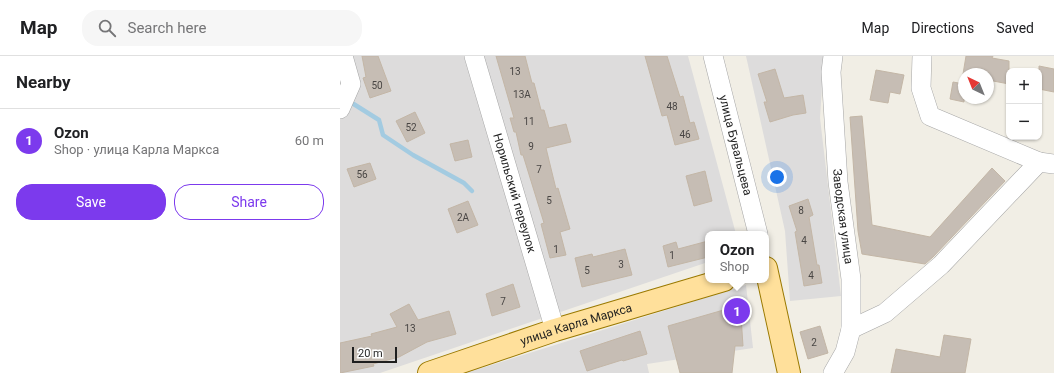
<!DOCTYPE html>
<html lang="en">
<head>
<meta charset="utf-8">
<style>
	body { margin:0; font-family:Roboto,sans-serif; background:#f6f6f6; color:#202124 }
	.controls { position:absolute; right:12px; top:12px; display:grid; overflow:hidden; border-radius:8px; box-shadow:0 1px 3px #0004 }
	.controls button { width:36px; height:36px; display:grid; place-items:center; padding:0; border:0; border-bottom:1px solid #e0e0e0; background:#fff; color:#202124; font:20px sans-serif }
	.compass { position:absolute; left:618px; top:12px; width:36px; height:36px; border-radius:50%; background:#fff; box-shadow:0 1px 3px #0004; rotate:317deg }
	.scale { position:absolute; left:12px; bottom:10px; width:45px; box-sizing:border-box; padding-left:4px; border:2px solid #1f1f1f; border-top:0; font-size:11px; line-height:14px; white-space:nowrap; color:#1f1f1f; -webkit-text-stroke:3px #fff; paint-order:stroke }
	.you { position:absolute; left:437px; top:121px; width:14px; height:14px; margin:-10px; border:3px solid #fff; border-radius:50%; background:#1a73e8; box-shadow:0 0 0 6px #1a73e833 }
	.badge { display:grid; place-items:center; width:26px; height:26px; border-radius:50%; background:#7c3aed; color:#fff; font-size:13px; font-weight:700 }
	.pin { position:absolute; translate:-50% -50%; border:2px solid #fff; box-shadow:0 1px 4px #0006 }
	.popup { position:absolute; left:365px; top:175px; width:64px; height:52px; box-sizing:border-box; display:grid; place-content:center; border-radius:8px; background:#fff; filter:drop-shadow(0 1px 3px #0005); font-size:13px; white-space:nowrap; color:#757577 }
	.popup b { font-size:15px; color:#202124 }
	.popup::after { content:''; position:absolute; left:50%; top:100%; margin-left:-8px; border:8px solid transparent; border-top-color:#fff }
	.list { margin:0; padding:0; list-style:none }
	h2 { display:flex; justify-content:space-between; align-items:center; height:52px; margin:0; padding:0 16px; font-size:17px }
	h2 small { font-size:13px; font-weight:400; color:#757577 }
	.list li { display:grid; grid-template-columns:26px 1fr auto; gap:12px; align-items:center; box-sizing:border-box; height:64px; padding:0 16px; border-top:1px solid #e0e0e0 }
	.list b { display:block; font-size:15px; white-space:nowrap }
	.list p { margin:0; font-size:13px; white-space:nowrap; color:#757577 }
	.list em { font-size:13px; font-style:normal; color:#757577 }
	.actions { display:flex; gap:8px; padding:12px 16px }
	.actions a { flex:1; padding:9px 0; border:1px solid #7c3aed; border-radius:16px; text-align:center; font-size:14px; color:#7c3aed }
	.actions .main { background:#7c3aed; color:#fff }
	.icon { flex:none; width:22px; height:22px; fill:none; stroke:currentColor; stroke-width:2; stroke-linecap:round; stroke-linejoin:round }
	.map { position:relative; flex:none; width:714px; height:317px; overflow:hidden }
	header { display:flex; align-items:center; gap:24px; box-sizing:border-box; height:56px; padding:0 20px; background:#fff; border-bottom:1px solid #e0e0e0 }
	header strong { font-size:19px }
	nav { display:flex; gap:22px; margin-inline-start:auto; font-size:14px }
	.search { width:280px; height:36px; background:#f6f6f6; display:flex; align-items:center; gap:10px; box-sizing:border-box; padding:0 14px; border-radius:16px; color:#757577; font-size:15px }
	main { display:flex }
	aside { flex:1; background:#fff }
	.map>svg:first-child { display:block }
</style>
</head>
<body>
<header>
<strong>Map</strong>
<div class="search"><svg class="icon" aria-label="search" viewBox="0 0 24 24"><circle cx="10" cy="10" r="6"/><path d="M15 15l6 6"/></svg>Search here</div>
<nav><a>Map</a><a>Directions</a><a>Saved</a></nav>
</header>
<main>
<aside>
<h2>Nearby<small></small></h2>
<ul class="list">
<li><span class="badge">1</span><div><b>Ozon</b><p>Shop · улица Карла Маркса</p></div><em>60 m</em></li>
</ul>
<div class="actions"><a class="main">Save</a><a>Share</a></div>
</aside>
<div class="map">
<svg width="714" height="317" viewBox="0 0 714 317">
	<rect width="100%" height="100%" fill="#f1eee5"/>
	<path fill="#dddcdc" d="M0 0H348L396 178H368V206L40 317H0Z
		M406 0H484L480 62 501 240 450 245 445 175Z
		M406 229 413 292 307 308 309 317H126Z"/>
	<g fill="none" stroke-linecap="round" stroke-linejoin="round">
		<path stroke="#a3cbe1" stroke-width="4.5" d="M12 47 39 64 43 79 73 99 124 127 132 135"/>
	</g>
	<path fill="#c6bdb4" stroke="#c3b6a6" d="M22 0H38L51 35 30 42 23 22 26 21Z
		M156 0H185L192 27H194L201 54H204L209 72 226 68 231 86 206 92 216 133 218 132 230 173 220 176 226 199 210 202 201 168 204 167 183 99H181L176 76H174L170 62H174Z
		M305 0H327L340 41 343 40 350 67 354 66 359 83 335 89 327 59 322 60Z
		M626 0H653L652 2 669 5V28L648 24V18H623Z
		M699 10 714 13V36L699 33Z
		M435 13 444 42 463 39 466 57 453 59 430 66 424 46H427L418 18Z
		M536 14 564 19 560 38 550 36 548 47 530 44Z
		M613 26 624 28V46L610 43Z
		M75 56 85 77 67 86 56 65Z
		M522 60 532 169 590 181 652 112 665 125 593 201 585 208 522 198 518 175 510 61Z
		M128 84 132 101 115 105 110 88Z
		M30 107 36 123 14 131 7 113Z
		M365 115 372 145 354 150 346 120Z
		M468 143 473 159 469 161 477 209H479L482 227 464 230 455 176 457 175 449 150Z
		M128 145 138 169 117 177 108 153Z
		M368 185V201L328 211 323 190 336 186 338 193Z
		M285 193 292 219 242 231 235 202 252 198 253 201Z
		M173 228 180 251 152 260 146 238Z
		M400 245 403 290H395L392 317H340L328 270 387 253V246Z
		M69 248 78 264 109 255 116 278 87 286 59 301 33 308 34 310 0 317V287L32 280 31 278 57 271 50 258Z
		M480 270 488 297 468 303 460 276Z
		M300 275 307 298 283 305 282 304 247 315 240 295Z
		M604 279 631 283 625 317H551L556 293 600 301Z"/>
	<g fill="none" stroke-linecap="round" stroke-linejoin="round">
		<defs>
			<g id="minor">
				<path id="s1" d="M134 0 215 274"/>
				<path id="s2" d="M373 0 418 178"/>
				<path id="s3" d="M493 0 491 16 498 126 511 223V273L505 296 493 317"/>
				<path d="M582 0 581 32 590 60 699 106"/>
				<path d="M0 53 11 28 3 0"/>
				<path d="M511 273 545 257 601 209 699 106 714 108"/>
			</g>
			<g id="major">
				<path d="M426 212 449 317"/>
				<path id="s4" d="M89 317 215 274 384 224"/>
			</g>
		</defs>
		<use href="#minor" stroke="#a6a6a6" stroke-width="20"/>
		<use href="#major" stroke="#9a7900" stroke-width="24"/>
		<use href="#minor" stroke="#fff" stroke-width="19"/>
		<use href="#major" stroke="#ffe09b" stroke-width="22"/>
	</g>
	<g text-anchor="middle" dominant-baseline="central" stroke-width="3" stroke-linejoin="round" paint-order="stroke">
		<g font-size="10" fill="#494644">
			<text x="175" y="15">13</text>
			<text x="37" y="29">50</text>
			<text x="182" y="38">13А</text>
			<text x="332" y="50">48</text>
			<text x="189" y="65">11</text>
			<text x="71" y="71">52</text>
			<text x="345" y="78">46</text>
			<text x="191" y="90">9</text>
			<text x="199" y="113">7</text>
			<text x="22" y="118">56</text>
			<text x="209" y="144">5</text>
			<text x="461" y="154">8</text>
			<text x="123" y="161">2А</text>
			<text x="464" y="184">4</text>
			<text x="216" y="193">1</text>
			<text x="332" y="199">1</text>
			<text x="281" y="208">3</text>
			<text x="247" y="214">5</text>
			<text x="471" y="219">4</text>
			<text x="163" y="245">7</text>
			<text x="70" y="272">13</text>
			<text x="474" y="286">2</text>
		</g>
		<g font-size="12" fill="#1f1f1f" stroke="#fff">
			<text stroke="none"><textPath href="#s2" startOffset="92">улица Бувальцева</textPath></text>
			<text stroke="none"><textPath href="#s1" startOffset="143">Норильский переулок</textPath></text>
			<text stroke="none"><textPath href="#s3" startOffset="161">Заводская улица</textPath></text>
			<text stroke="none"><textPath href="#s4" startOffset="155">улица Карла Маркса</textPath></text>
		</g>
	</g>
</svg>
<div class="controls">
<button>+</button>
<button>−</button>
</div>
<svg class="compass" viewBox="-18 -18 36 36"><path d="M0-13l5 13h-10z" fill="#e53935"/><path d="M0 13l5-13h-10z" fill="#757577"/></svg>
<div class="scale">20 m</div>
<div class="you"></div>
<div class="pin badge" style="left:397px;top:255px">1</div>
<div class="popup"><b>Ozon</b>Shop</div>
</div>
</main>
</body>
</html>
